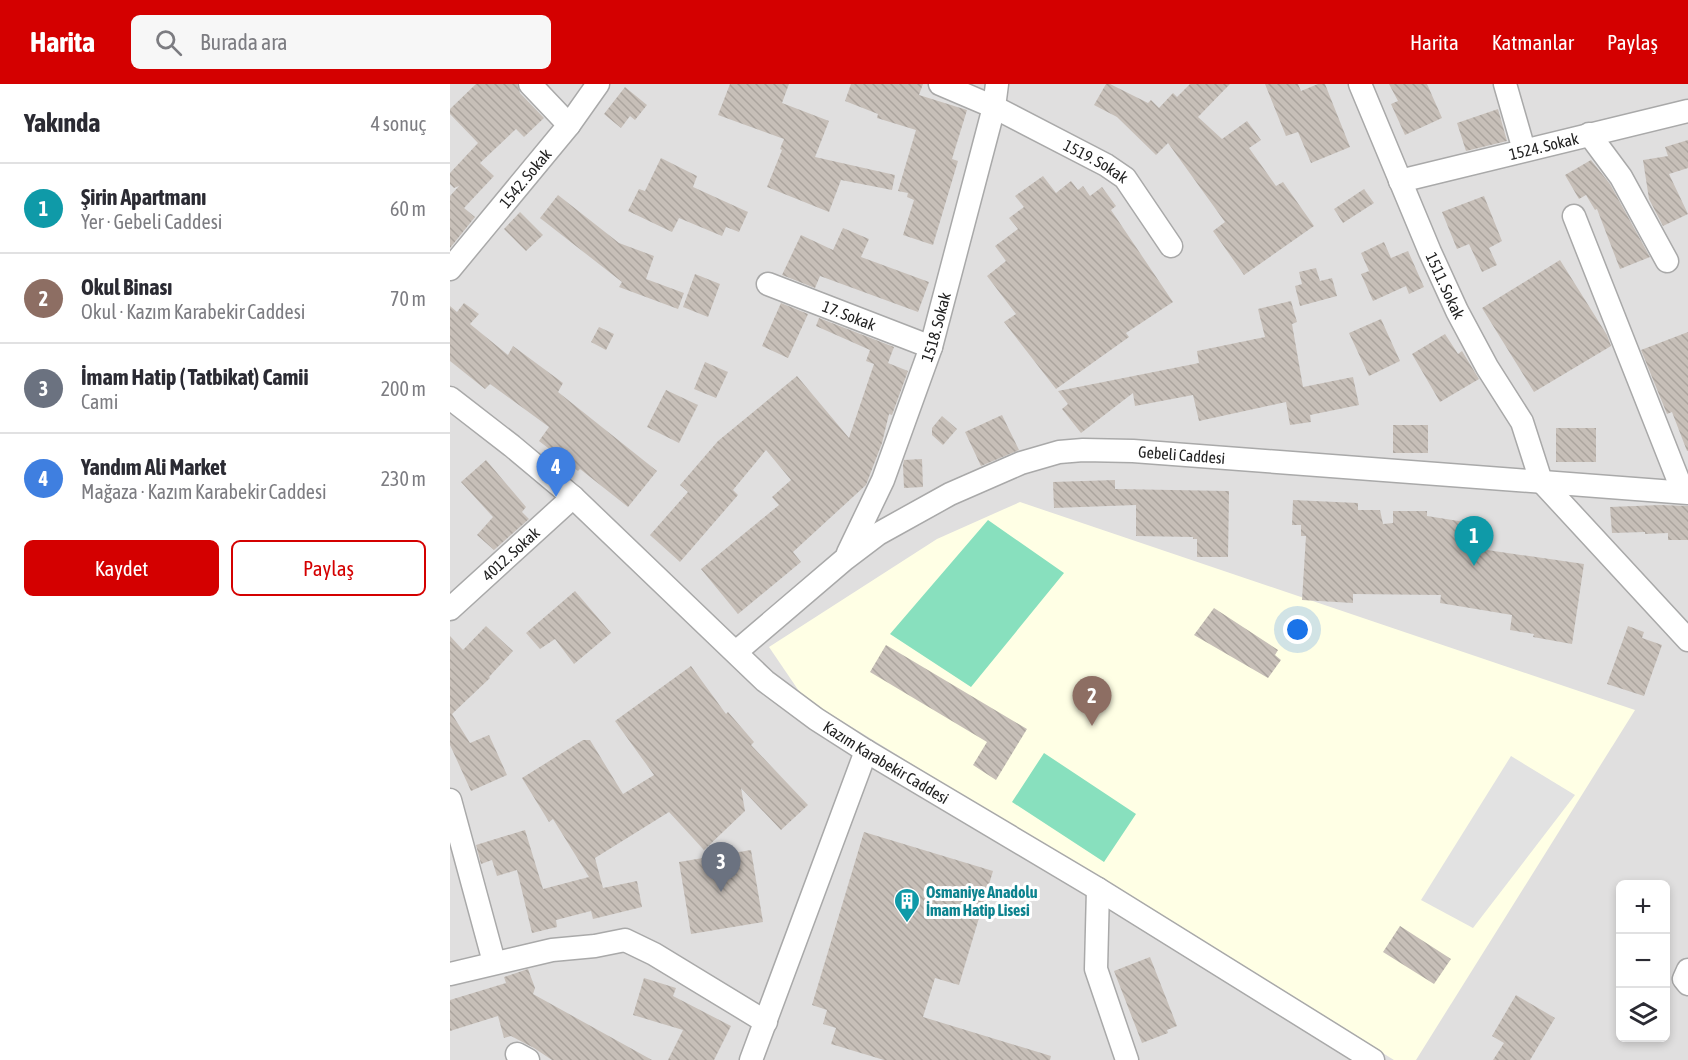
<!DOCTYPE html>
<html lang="tr">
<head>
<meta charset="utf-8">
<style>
	body { margin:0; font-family:"Asap Condensed",sans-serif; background:#f7f7f7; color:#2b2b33 }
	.controls { position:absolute; right:18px; bottom:18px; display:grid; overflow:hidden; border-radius:9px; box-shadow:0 3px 9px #0003 }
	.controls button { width:54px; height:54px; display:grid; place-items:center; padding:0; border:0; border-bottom:2px solid #e1e1e2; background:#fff; color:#2b2b33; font:30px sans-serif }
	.you { position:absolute; left:848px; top:546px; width:21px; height:21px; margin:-15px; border:4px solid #fff; border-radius:50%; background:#1a73e8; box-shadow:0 0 0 9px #1a73e833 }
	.badge { display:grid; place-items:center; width:39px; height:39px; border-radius:50%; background:#d40000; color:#fff; font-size:20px; font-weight:700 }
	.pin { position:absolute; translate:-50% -50px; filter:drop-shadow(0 2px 3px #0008) }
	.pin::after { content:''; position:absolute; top:32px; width:21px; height:18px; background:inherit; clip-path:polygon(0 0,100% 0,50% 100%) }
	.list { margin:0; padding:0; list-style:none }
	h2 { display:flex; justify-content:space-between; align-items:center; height:78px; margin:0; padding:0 24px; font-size:26px }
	h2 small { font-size:20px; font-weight:400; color:#7c7c81 }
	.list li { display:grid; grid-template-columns:39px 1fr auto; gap:18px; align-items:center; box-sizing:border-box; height:90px; padding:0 24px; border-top:2px solid #e1e1e2 }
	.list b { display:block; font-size:22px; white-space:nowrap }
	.list p { margin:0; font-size:20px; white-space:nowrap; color:#7c7c81 }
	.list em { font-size:20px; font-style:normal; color:#7c7c81 }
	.actions { display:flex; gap:12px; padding:18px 24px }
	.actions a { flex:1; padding:14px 0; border:2px solid #d40000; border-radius:9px; text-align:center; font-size:21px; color:#d40000 }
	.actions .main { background:#d40000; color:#fff }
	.icon { flex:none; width:33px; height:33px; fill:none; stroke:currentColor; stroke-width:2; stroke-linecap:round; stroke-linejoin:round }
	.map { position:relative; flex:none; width:1238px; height:976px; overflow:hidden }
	header { display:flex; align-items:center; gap:36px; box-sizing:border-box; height:84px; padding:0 30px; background:#d40000; color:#fff }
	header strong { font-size:28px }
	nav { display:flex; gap:33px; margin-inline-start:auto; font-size:21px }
	.search { width:420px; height:54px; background:#f7f7f7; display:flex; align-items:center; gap:15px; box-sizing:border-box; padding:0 21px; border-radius:9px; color:#7c7c81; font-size:22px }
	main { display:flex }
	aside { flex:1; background:#fff }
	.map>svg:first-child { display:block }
</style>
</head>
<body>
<header>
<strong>Harita</strong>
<div class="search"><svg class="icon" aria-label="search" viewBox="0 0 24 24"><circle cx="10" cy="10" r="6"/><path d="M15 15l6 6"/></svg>Burada ara</div>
<nav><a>Harita</a><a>Katmanlar</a><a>Paylaş</a></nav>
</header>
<main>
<aside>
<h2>Yakında<small>4 sonuç</small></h2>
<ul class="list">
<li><span class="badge" style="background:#0f9aa8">1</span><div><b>Şirin Apartmanı</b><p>Yer · Gebeli Caddesi</p></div><em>60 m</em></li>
<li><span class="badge" style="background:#8d6e63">2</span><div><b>Okul Binası</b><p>Okul · Kazım Karabekir Caddesi</p></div><em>70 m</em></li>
<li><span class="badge" style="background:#6b7280">3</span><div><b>İmam Hatip ( Tatbikat) Camii</b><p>Cami</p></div><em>200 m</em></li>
<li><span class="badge" style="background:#3f7fe0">4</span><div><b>Yandım Ali Market</b><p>Mağaza · Kazım Karabekir Caddesi</p></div><em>230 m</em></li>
</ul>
<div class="actions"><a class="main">Kaydet</a><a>Paylaş</a></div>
</aside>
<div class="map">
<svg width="1238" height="976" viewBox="0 0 1238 976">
	<defs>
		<pattern id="building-back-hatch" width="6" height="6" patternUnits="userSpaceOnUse" patternTransform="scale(1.5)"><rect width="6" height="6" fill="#c7bfb8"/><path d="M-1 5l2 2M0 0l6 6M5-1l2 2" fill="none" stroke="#aba49e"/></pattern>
	</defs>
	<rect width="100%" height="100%" fill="#f2efe9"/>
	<path fill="#e0dfdf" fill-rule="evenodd" d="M0 0H1238V976H0ZM1170 800H1216V954H1170Z"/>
	<path fill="#ffffe5" d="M570 418 1185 626 966 976H944L353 613 319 563 487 455Z"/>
	<path fill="#88e0be" d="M538 436 614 489 521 603 440 550Z
		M594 669 686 730 654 778 562 718Z"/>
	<path fill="#e2e2e2" d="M1061 672 1125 711 1023 844 971 816Z"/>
	<path fill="url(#building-back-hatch)" d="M26 0H67L70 9 94 34 74 53 66 45 30 79 44 92 14 124 25 133 0 164V112L9 102 4 104 0 100V89L28 59 0 30V25Z
		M280 0H339L332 19 379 37 365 73 445 91 442 106 391 96 379 128 317 103 332 66 330 65 334 55 268 31Z
		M401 0H473L469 11 517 26 502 75 508 77 483 161 453 151 464 116 457 113 458 109 448 107 466 46 427 34 428 30 395 17Z
		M656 0H660L698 19 701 16 709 24 723 9 727 13 740 0H780L748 33 772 55 797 37 811 56 799 64 826 102 833 98 864 142 794 191 763 147 775 138 718 59 706 71 667 33 644 21Z
		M815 0H848L851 7 868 0H875L900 63 861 79 848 48 836 52Z
		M939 0H977L992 34 955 51 941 20 948 17Z
		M175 3 197 21 185 36 180 32 171 44 154 30Z
		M1048 25 1057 57 1016 67 1007 39Z
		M1238 56V84L1219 90 1238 130 1213 142 1199 115 1193 76 1218 72 1215 63Z
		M211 74 247 92 243 103 298 128 289 148 276 143 272 152 229 134 222 148 178 127 189 105 195 107Z
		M1141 76 1160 100 1200 173 1170 185 1147 125 1145 126 1136 111 1129 115 1115 91Z
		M593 92 606 109 621 97 628 106 633 102 640 112 652 103 666 122 661 126 723 218 676 249 679 253 606 305 554 238 566 230 537 192 556 177 545 162 568 145 559 134 574 123 565 112Z
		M914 105 924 119 893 139 884 125Z
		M108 111 169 159 204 172 196 195 234 209 228 225 169 203 172 198 90 134Z
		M1034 112 1052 157 1039 164 1047 181 1032 188 1019 160 1007 165 992 128Z
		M70 128 93 151 76 167 54 145Z
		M393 144 419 155 411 173 479 198 468 228 370 192 365 204 332 191 351 151 383 166Z
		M934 158 941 174 958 167 974 203 959 210 956 202 923 217 911 190 919 187 911 169Z
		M1110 176 1157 251 1161 262 1084 308 1032 224Z
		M866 184 870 197 882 194 887 212 850 222 845 202 852 200 849 188Z
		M245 190 270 200 258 233 233 223Z
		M841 217 847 238 842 240 853 303 903 293 909 321 860 331 861 338 840 341 836 318 749 337 743 311 685 322 683 309 631 349 612 325 618 320 608 307 749 279 747 267 815 253 808 225Z
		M14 219 29 230 20 240 58 271 63 262 113 299 108 308 207 387 178 423 130 385 128 387 89 357 99 343 40 300 35 305 0 277V222L7 228Z
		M331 219 358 230 338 274 312 262Z
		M369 234 444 263 438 279 458 287 442 331 439 330 432 359 416 401 343 468 351 478 288 530 251 485 329 421 322 413 341 396 316 366 283 406 288 411 230 478 200 451 238 408 230 401 268 357 347 292 399 354 424 280 416 277 420 266 366 242Z
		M931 235 950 277 919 292 899 249Z
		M149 243 164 250 156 266 141 258Z
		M1238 248V367H1237L1222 328 1217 330 1191 266Z
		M995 250 1008 270 1012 267 1029 295 990 318 962 270Z
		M255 278 278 288 266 314 244 305Z
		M216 306 248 321 229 359 197 343Z
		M552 331 569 366 531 382 515 348Z
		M492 332 507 345 493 361 482 351V344Z
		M943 341H978V369H943Z
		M1106 344H1146V378H1106Z
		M472 375 473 403 454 404 453 381 454 376Z
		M36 376 76 423 72 428 79 435 44 466 27 451 43 433 11 398Z
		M665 396V405L779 407 778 473H747V455H743V453L686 452V421L604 424 603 398Z
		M843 416 908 419V426H930L933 440 943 439V427H977V432L1015 438V448L1037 452V466L1134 480 1122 560 1083 553 1084 550 1060 546 1062 531 990 519 991 511 903 510V519L852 516 856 452H851V441H842Z
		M1210 421 1238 422V456H1218V449L1195 450V448L1162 449 1160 423Z
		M125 507 161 549 124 580 105 555 90 565 76 549Z
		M764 524 828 566 825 571 831 576 818 594 744 551Z
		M36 542 63 567 39 593 40 594 2 630 20 659 39 651 57 691 21 707 0 661V552L13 566Z
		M1178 542 1194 548 1192 554 1212 561 1194 612 1157 600Z
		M436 561 577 645 546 696 523 681 537 658 420 588Z
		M241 582 276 630 278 628 304 658 301 661 358 721 331 746 291 704 295 727 254 766 219 728 145 774 153 804 187 797 192 823 143 835 141 827 106 836 107 843 82 849 67 786 47 792 42 776 31 780 26 761 75 746 93 805 139 793 103 735 99 738 72 694 133 656H140L173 710 204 691 165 637Z
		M414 748 543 787 509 901 485 894 473 933 601 972 600 976H434L381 960 386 944 373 940 377 926 362 921Z
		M301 766 313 838 241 850 229 778Z
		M950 842 1001 875 984 900 933 868Z
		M700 873 727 942 717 946 718 949 692 959 664 887Z
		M78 885 85 904 83 910 202 976H102L84 964 61 952 54 954 48 932 0 947V916L56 899 54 893Z
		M194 894 226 904 223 912 281 942 264 976H218L233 946 183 931Z
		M1066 911 1105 934 1080 976H1043L1054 959 1042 952Z"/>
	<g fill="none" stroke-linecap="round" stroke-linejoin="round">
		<defs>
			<g id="street">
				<path d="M80 0 119 41"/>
				<path id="s1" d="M490 0 544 23 656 81 675 94 721 162"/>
				<path id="s2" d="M910 0 980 168 1007 227 1037 283 1072 338 1091 397 1238 556"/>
				<path d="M1055 0 1074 66"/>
				<path d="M1139 50 1171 93 1217 177"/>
				<path id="s3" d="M950 97 1238 27"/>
				<path d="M1124 132 1233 408"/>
				<path id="s4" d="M0 185 119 41 148 0"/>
				<path id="s5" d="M318 200 481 263"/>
				<path id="s6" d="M0 314 62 362 123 413 315 597 366 635 416 667 648 805 923 976"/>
				<path id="s7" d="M398 469 433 396 481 263 544 23 547 0"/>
				<path id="s8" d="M0 525 123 413"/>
				<path id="s9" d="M286 568 395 475 428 450 500 410 571 379 609 368 633 366 683 367 1238 409"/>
				<path d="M0 716 44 878"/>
				<path d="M648 805 646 885 677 976"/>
				<path d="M1238 886 1234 895 1238 900"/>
				<path d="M0 890 102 866 145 862 175 856 204 870 316 938"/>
				<path d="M67 970 78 976"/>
				<path d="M301 976 416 667"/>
			</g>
		</defs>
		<use href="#street" stroke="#a9a9a9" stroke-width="25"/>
		<use href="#street" stroke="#fff" stroke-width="22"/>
	</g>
	<defs>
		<symbol id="building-pin" viewBox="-11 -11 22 30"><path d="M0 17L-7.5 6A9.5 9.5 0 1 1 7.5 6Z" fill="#0f9aa8" stroke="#fff"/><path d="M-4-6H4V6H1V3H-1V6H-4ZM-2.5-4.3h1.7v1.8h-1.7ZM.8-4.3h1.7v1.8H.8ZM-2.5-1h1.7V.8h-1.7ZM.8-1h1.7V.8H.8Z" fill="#fff"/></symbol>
	</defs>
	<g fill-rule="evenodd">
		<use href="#building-pin" x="442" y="802" width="30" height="40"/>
	</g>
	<g text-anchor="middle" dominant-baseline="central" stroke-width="6" stroke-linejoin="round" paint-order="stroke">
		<g font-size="16" fill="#222" stroke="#fff">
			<text stroke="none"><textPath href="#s3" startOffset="148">1524. Sokak</textPath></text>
			<text stroke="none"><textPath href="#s1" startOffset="174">1519. Sokak</textPath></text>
			<text stroke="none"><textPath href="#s4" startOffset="118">1542. Sokak</textPath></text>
			<text stroke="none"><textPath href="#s2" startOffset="219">1511. Sokak</textPath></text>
			<text stroke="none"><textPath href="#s5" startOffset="87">17. Sokak</textPath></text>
			<text stroke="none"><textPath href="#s7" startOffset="243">1518. Sokak</textPath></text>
			<text stroke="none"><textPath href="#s9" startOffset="507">Gebeli Caddesi</textPath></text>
			<text stroke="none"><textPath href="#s8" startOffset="82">4012. Sokak</textPath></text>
			<text stroke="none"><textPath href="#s6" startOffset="570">Kazım Karabekir Caddesi</textPath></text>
		</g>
		<g font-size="16" font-weight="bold" fill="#0d838f" stroke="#fff" text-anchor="start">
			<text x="476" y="808">Osmaniye Anadolu<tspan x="476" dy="18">İmam Hatip Lisesi</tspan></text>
		</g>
	</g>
</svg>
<div class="controls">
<button>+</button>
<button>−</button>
<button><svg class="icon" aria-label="layers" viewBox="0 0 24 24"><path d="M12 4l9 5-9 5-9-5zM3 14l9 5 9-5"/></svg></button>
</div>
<div class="you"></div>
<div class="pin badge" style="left:1024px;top:482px;background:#0f9aa8">1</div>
<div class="pin badge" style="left:642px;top:642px;background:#8d6e63">2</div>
<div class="pin badge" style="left:271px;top:808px;background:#6b7280">3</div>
<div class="pin badge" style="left:106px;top:413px;background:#3f7fe0">4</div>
</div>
</main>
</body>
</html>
